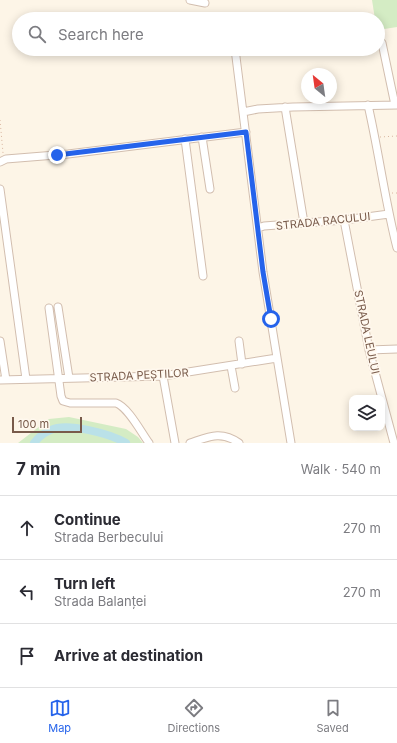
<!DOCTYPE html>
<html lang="en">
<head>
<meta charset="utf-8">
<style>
	body { margin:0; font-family:Inter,sans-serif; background:#f2f2f3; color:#2b2b33 }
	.controls { position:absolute; right:12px; bottom:12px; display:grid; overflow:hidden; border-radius:8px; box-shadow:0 2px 10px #0003 }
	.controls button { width:36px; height:36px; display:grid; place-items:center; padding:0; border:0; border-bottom:1px solid #e1e1e2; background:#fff; color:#2b2b33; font:20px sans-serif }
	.compass { position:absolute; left:301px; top:68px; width:36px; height:36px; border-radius:50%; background:#fff; box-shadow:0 2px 10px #0003; rotate:331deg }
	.scale { position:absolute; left:12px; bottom:10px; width:70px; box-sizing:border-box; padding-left:4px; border:2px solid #785a4a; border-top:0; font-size:11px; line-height:14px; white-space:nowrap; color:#785a4a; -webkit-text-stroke:3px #fff8ee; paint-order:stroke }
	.stop { position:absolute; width:12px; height:12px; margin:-9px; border:3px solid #2563eb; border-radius:50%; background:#fff }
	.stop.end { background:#2563eb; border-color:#fff; box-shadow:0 1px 4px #0008 }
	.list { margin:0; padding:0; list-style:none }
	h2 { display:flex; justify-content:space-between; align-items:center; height:52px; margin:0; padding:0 16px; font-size:17px }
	h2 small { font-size:13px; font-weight:400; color:#7c7c81 }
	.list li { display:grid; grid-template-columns:26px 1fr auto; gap:12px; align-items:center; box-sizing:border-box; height:64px; padding:0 16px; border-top:1px solid #e1e1e2 }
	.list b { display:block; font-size:15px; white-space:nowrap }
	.list p { margin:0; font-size:13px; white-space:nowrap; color:#7c7c81 }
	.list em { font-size:13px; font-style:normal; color:#7c7c81 }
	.icon { flex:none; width:22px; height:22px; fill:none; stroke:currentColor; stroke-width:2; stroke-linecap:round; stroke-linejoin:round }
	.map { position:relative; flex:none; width:397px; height:443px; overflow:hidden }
	.search { position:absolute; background:#fff; box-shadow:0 2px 10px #0003; left:12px; right:12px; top:12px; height:44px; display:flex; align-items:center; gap:10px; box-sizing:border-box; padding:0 14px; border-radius:22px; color:#7c7c81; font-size:15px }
	.sheet { height:244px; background:#fff }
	nav { display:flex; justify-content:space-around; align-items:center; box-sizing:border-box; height:56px; border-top:1px solid #e1e1e2; background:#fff; font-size:11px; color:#7c7c81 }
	nav a { display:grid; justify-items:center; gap:2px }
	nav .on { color:#2563eb }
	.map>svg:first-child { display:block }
</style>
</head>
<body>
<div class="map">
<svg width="397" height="443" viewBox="0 0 397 443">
	<rect width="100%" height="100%" fill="#fdf5e7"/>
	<path fill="#d4ecc4" d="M372 0H397V27L378 30V19H375Z
		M69 417 126 429 138 437 143 443H18L49 419Z"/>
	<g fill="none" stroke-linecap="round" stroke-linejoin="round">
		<path stroke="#bae1e8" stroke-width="8" d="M34 443C38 438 45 432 51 430 67 422 111 434 126 443"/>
		<defs>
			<path id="minor" d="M190 0 205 3
				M382 43 395 105
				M235 49 263 272 291 443
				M368 105C379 153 385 201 397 248
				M285 107 304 223
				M243 112 258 109 293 107 397 105
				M202 137 210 189
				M185 139 203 276
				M0 162 6 159 68 154 246 132
				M0 189 26 379
				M344 220 369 350 394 443
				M258 228 264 226 344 220 389 214
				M58 307 69 378
				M49 308 61 396 63 401 70 403H116C128 407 141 432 149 443
				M0 341 6 380
				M239 341 242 364
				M369 350 397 349
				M231 366 235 388
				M163 376 175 443
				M0 380 163 376 277 358
				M190 443C208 437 221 430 239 443"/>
		</defs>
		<use href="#minor" stroke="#d2beaf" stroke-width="9"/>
		<path stroke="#d9b6a0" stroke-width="1" stroke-dasharray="1 3" stroke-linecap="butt" d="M0 120 3 153
			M380 137 397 136
			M392 193H397"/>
		<use href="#minor" stroke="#fff" stroke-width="7"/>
	</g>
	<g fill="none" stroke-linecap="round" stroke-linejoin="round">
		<path stroke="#2563eb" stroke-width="5" d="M57 155 246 132 263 272 271 319"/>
	</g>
	<g text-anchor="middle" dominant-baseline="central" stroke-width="3.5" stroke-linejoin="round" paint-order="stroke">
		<g font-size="11" fill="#785a4a" stroke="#fff8ee">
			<text transform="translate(323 221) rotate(-6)">STRADA RACULUI</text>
			<text transform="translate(367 332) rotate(78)">STRADA LEULUI</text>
			<text transform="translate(139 375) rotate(-3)">STRADA PEȘTILOR</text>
		</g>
	</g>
</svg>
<div class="controls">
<button><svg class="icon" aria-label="layers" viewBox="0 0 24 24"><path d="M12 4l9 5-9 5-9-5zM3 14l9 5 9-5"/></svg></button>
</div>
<svg class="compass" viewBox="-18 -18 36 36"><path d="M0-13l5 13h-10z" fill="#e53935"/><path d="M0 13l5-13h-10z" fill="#7c7c81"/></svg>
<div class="scale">100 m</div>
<div class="stop" style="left:271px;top:319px"></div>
<div class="stop end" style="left:57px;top:155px"></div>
<div class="search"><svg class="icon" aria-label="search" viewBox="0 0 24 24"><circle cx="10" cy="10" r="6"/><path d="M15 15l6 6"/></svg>Search here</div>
</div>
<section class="sheet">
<h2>7 min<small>Walk · 540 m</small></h2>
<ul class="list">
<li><svg class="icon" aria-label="ahead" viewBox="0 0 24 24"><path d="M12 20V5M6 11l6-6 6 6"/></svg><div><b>Continue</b><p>Strada Berbecului</p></div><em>270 m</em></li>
<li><svg class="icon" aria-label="left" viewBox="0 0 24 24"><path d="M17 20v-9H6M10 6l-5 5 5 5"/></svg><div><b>Turn left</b><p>Strada Balanței</p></div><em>270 m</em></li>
<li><svg class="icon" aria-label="arrive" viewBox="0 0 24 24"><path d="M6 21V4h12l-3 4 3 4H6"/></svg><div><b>Arrive at destination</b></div></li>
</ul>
</section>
<nav>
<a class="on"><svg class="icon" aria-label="map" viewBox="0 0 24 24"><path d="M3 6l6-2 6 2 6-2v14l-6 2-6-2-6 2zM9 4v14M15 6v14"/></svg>Map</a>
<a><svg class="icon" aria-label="directions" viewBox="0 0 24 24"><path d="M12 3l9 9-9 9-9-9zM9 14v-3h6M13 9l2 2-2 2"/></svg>Directions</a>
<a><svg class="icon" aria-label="saved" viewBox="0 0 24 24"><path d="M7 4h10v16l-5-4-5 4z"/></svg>Saved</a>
</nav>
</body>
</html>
